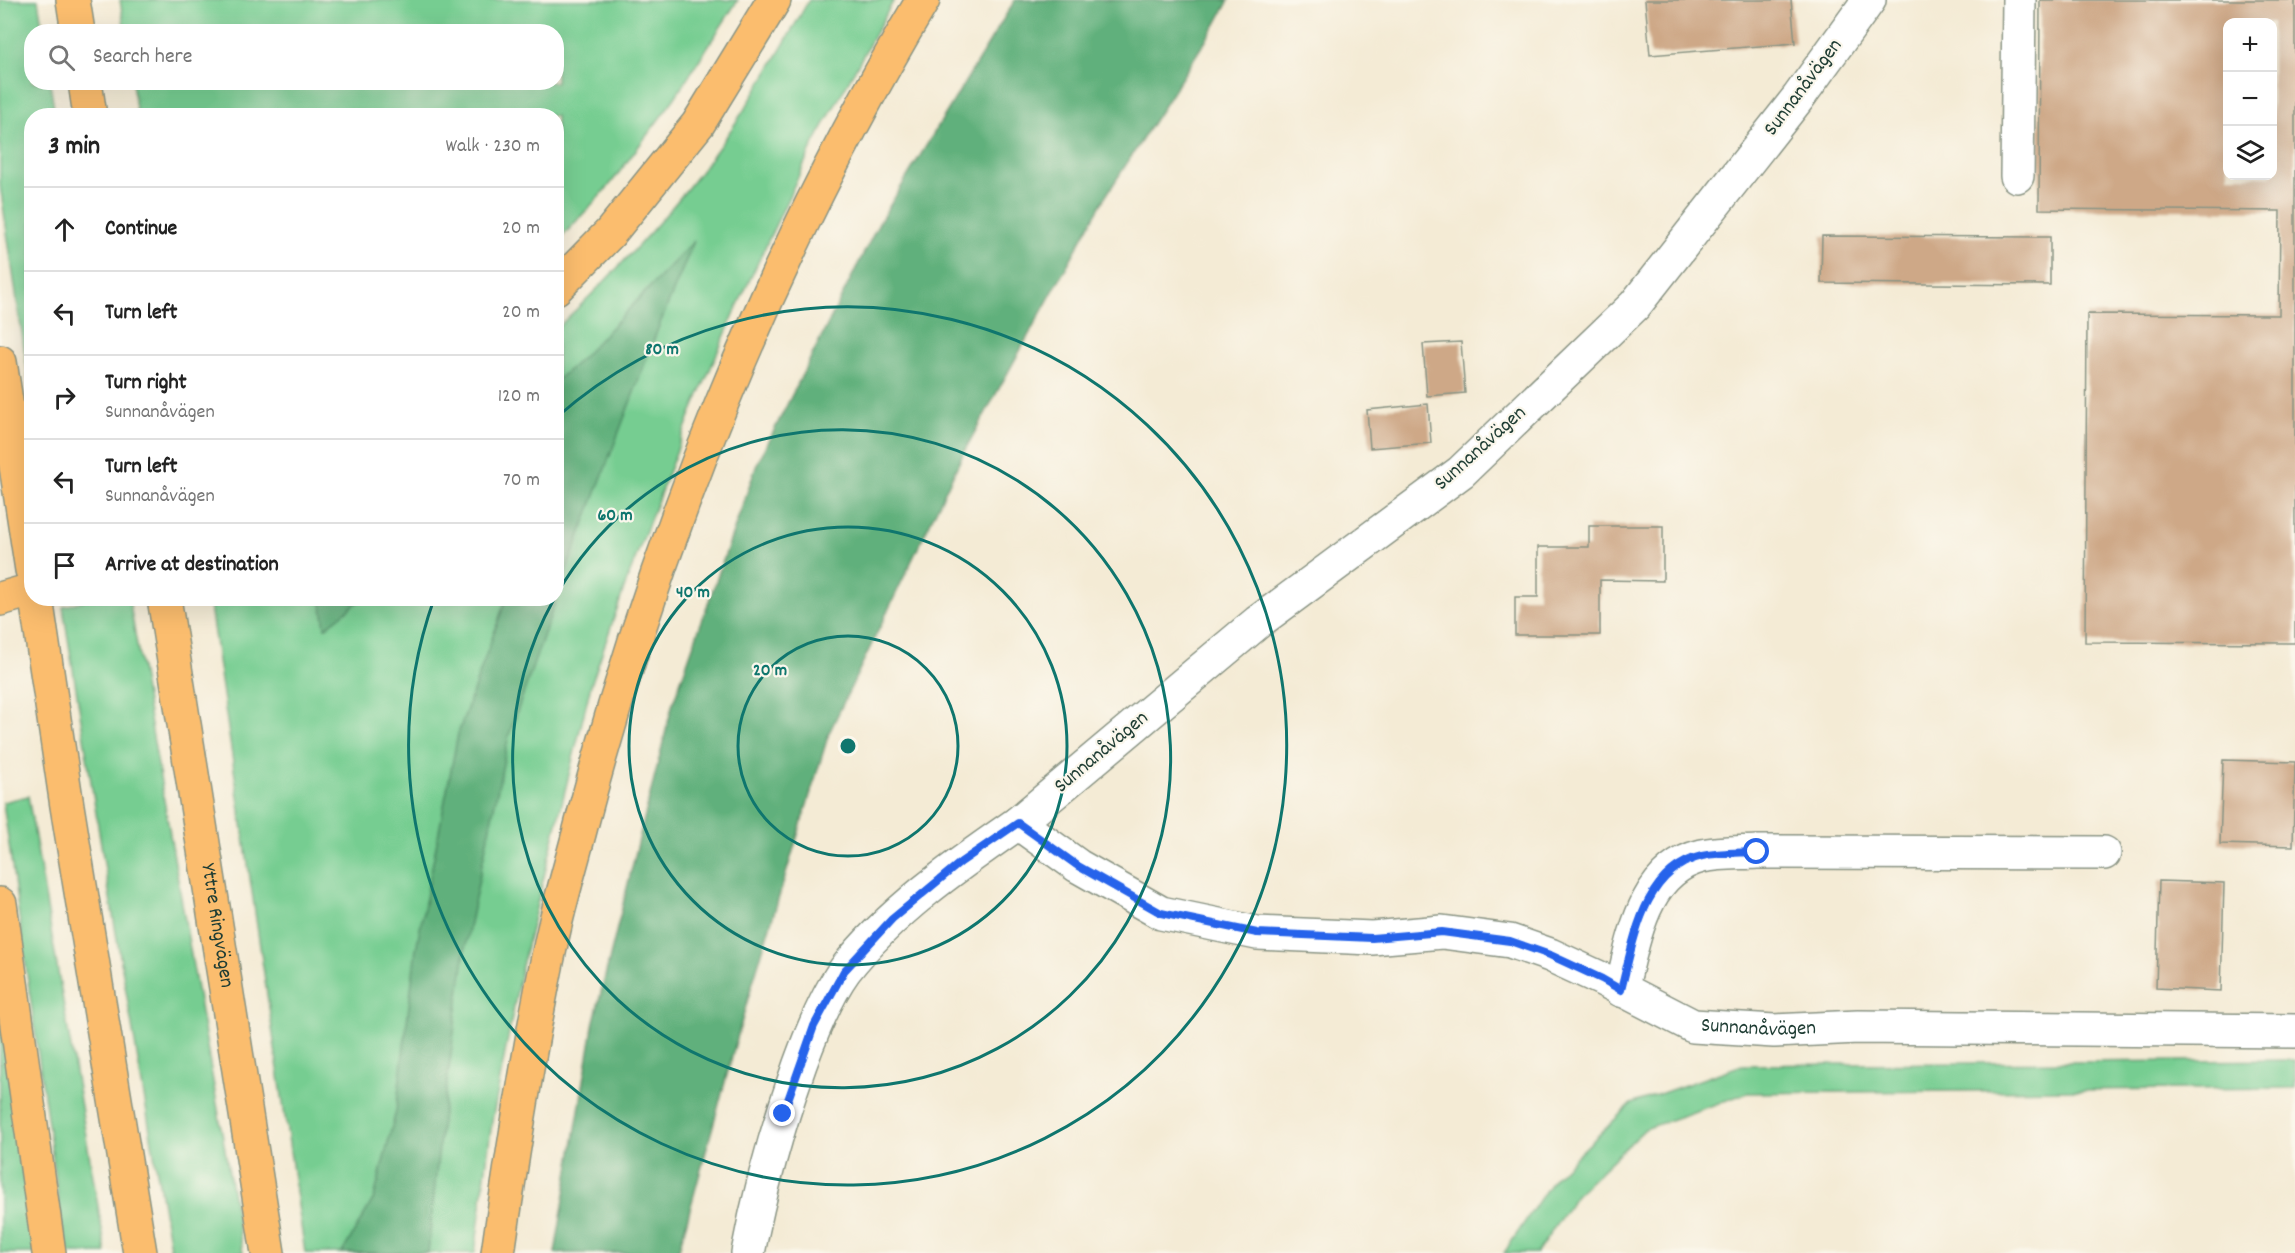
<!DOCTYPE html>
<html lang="en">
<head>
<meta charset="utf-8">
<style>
	body { margin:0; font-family:Dekko,sans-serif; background:#f2f2f2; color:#222 }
	.controls { position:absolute; right:18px; top:18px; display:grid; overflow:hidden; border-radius:12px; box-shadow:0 6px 24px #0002 }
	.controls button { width:54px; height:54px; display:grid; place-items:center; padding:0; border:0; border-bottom:2px solid #e0e0e0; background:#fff; color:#222; font:30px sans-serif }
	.stop { position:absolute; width:18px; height:18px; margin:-14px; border:4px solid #2563eb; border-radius:50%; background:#fff }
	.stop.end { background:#2563eb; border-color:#fff; box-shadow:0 2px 6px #0008 }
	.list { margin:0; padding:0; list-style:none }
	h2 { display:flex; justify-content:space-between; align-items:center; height:78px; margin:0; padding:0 24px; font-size:26px }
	h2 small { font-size:20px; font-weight:400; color:#767676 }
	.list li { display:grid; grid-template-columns:39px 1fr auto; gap:18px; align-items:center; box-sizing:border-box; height:84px; padding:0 24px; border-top:2px solid #e0e0e0 }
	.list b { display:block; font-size:22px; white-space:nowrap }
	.list p { margin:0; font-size:20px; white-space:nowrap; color:#767676 }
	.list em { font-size:20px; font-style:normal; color:#767676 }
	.icon { flex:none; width:33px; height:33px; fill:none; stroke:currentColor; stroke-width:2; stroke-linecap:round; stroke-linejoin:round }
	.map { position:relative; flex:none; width:2295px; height:1253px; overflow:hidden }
	.search { position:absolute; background:#fff; box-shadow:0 6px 24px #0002; left:24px; top:24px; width:540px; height:66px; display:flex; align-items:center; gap:15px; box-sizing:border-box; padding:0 21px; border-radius:24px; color:#767676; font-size:22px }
	.panel { position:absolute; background:#fff; box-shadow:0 6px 24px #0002; left:24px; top:108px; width:540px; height:498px; border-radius:24px }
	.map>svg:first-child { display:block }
</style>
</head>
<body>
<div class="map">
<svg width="2295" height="1253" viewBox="0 0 2295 1253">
	<rect width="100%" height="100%" fill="#fbf7ec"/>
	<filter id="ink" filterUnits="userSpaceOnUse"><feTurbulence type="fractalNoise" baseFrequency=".0167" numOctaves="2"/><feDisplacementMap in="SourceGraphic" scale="12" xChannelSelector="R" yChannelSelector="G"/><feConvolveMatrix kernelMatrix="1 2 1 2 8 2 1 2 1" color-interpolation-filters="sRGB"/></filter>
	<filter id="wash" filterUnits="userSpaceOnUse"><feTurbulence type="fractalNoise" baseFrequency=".008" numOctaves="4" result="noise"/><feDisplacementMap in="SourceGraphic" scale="24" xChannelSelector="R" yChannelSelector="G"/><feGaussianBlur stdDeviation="1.35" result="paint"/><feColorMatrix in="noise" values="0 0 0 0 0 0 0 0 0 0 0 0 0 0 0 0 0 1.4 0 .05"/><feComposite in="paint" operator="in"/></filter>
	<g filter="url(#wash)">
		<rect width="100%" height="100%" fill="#f4ebd5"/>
		<path fill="#76cd91" stroke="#4a8562" stroke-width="1.5" d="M0 0H38L43 31 32 32V82L50 83 55 115 32 116 31 395 0 185Z
			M120 0H738L674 99 609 186 557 242 556 116 137 115 132 83 556 82V32L125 31Z
			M809 0H894L814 143 738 305 690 416 626 583 591 685 521 970 492 1121 475 1253H305L209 599 556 598 557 328C612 276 665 220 710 159 748 109 778 54 809 0Z
			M88 599H129L243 1253H171L104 863 63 607Z
			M28 796 106 1253H66L3 802Z
			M0 1013 35 1253H0Z
			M2295 1060V1088L1747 1093 1645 1129 1576 1195 1537 1253H1504L1554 1178 1631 1104 1742 1065Z"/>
		<path fill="#60b07b" stroke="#407658" stroke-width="1.5" d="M1015 0H1229L1216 24 1104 199 965 450 829 733 749 995 678 1253H555L594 1021 672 706 757 464 879 223Z
			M694 241 659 326 561 585 509 735 466 942 440 1136 428 1253H342L374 1198 396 1111 416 949 458 734 506 599 556 598 557 380 582 358Z
			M321 599V598L362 599 325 628Z"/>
		<g id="blocks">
			<path fill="#cea887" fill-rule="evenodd" d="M1645 0H1791L1795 43 1650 55Z
				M2040 0H2295V643L2085 642 2087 314 2279 315 2280 211 2039 209ZM2228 22H2272V176H2228Z
				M1822 236 2050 237V285L1821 283Z
				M1461 342 1465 393 1427 396 1423 344Z
				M1428 404 1431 443 1370 448 1367 410Z
				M1589 526H1663V581L1600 580V635H1515V597H1538V547H1589Z
				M2223 760 2295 762 2293 846 2220 844Z
				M2159 881 2224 883 2221 991 2156 988Z"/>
		</g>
	</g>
	<g filter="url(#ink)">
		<use href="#blocks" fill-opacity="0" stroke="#8a9484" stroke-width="1.5"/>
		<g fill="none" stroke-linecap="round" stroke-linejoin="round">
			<defs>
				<g id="minor">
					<path id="s1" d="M1869 0 1798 98 1635 305 1461 472 1258 622 1018 823 1078 866 1161 913 1257 933 1372 938 1442 932 1510 941 1550 955 1602 979 1693 1026 1774 1031 1858 1027 2295 1031"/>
					<path d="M2017 176 2019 0"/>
					<path d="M1621 990C1634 940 1643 870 1702 856 1720 852 1739 853 1757 852L2104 853"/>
					<path d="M748 1253C760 1189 778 1126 800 1064 811 1034 826 996 845 970 892 910 956 866 1018 823"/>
				</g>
				<g id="highway">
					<path d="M73 0 78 32"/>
					<path d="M85 82 90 116"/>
					<path d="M556 288 610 233 698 124 774 0"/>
					<path d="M0 362 32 570"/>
					<path d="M36 598 67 806 140 1253"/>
					<path id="s2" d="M164 598 268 1253"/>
					<path d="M0 599 32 590"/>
					<path d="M0 904 49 1253"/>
					<path d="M498 1253C513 1149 529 1046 551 943 559 904 571 865 581 826 656 539 770 255 923 0"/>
				</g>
			</defs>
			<use href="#minor" stroke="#8a9484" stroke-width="36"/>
			<use href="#highway" stroke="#8a9484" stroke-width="36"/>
			<use href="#minor" stroke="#fff" stroke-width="33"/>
			<use href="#highway" stroke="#fbbd6e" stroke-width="33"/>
		</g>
	</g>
	<g fill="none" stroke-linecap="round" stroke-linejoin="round" filter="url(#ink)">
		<path stroke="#2563eb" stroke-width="8" d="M783 1114 814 1026 844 971 892 919 961 862 1018 823 1078 866 1161 913 1257 933 1372 938 1442 932 1510 941 1550 955 1602 979 1621 990C1634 940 1643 870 1702 856 1720 852 1739 853 1757 852"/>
	</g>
	<g fill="none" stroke="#0f766e" stroke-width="3">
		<circle cx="848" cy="746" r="110"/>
		<circle cx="848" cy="746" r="219"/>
		<path d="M558 592A329 329 0 1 1 554 599"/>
		<path d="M557 417A439 439 0 1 1 434 599"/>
	</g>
	<g text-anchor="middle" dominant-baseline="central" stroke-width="4.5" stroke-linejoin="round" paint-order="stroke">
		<g font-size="21" fill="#1f3d34" stroke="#fbf7ec">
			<text transform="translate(1804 88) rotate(-53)">Sunnanåvägen</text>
			<text transform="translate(1481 449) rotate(-42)">Sunnanåvägen</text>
			<text transform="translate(1102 753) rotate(-40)">Sunnanåvägen</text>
			<text stroke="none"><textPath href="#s2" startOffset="332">Yttre Ringvägen</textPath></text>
			<text stroke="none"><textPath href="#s1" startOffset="1980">Sunnanåvägen</textPath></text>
		</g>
	</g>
	<circle cx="848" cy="746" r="9" fill="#0f766e" stroke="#fbf7ec" stroke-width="3"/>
	<g font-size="18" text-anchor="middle" font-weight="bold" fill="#0f766e" stroke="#fbf7ec" stroke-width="4.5" stroke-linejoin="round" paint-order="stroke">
		<text x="662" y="354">80 m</text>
		<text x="615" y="520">60 m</text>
		<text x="693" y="597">40 m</text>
		<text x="770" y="675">20 m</text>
	</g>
</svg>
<div class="controls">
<button>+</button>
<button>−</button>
<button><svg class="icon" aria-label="layers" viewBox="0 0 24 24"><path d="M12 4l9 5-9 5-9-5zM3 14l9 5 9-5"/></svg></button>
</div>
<div class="stop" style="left:1757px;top:852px"></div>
<div class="stop end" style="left:783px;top:1114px"></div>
<div class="search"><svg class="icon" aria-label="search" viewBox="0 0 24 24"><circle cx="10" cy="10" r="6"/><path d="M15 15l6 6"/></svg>Search here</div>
<section class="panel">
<h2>3 min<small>Walk · 230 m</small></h2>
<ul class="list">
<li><svg class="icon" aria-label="ahead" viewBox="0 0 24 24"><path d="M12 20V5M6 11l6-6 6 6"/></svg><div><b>Continue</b></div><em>20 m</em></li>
<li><svg class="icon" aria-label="left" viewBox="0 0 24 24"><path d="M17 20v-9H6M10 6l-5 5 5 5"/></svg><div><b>Turn left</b></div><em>20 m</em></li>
<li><svg class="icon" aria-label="right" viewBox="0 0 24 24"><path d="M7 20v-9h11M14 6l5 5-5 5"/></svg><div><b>Turn right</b><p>Sunnanåvägen</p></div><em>120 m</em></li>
<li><svg class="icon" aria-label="left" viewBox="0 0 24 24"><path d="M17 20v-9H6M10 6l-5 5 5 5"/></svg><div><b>Turn left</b><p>Sunnanåvägen</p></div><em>70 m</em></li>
<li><svg class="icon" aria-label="arrive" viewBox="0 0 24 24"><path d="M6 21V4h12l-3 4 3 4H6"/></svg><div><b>Arrive at destination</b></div></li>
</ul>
</section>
</div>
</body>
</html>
